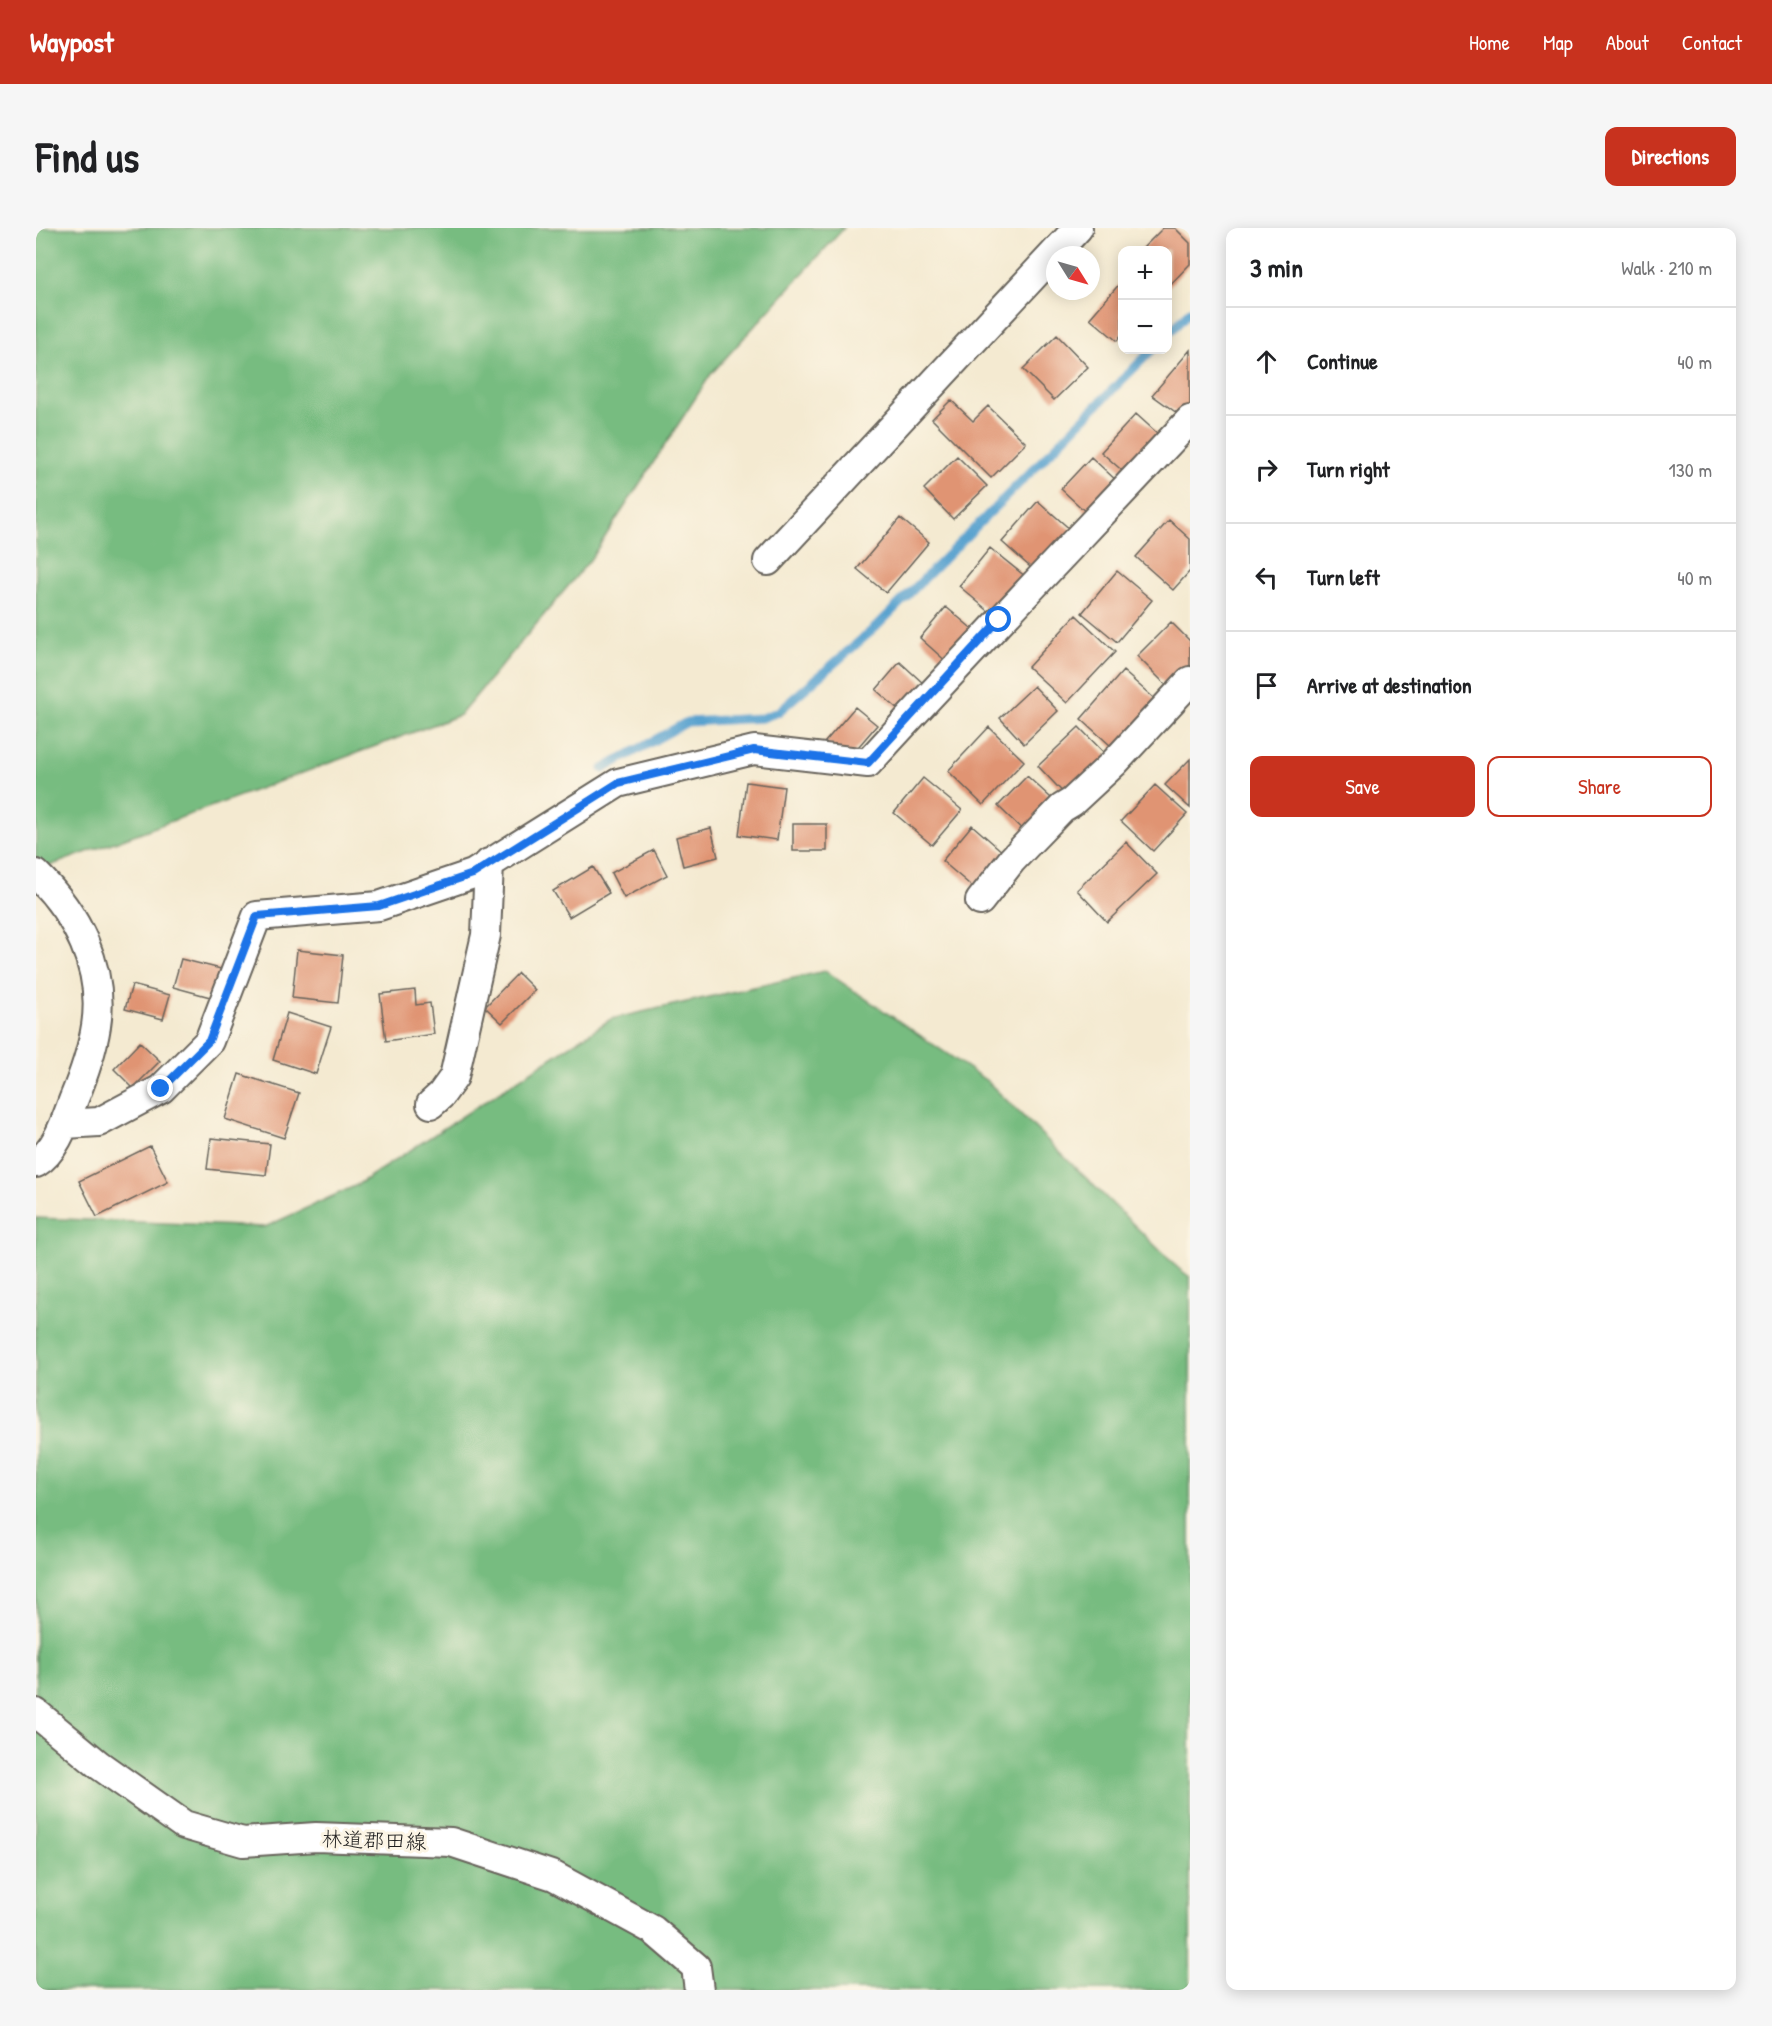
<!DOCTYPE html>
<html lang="en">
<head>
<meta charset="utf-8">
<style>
	body { margin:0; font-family:"Patrick Hand","Klee One",sans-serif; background:#f6f6f6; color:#202124 }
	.controls { position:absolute; right:18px; top:18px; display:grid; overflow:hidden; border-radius:12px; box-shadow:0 3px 15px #0003 }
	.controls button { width:54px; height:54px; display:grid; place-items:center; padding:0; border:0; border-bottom:2px solid #e0e0e0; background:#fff; color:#202124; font:30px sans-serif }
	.compass { position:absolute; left:1010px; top:18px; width:54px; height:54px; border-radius:50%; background:#fff; box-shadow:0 3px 15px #0003; rotate:127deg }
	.stop { position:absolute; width:18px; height:18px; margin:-14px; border:4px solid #1a73e8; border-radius:50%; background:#fff }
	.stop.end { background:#1a73e8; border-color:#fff; box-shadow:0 2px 6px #0008 }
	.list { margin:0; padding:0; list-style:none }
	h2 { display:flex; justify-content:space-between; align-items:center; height:78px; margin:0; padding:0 24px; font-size:26px }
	h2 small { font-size:20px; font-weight:400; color:#757577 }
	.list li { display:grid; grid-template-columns:39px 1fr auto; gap:18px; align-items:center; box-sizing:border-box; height:108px; padding:0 24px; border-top:2px solid #e0e0e0 }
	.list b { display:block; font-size:22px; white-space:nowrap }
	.list em { font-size:20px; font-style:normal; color:#757577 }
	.actions { display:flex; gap:12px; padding:18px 24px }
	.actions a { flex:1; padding:14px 0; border:2px solid #c8321e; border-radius:12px; text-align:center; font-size:21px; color:#c8321e }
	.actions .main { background:#c8321e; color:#fff }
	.icon { flex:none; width:33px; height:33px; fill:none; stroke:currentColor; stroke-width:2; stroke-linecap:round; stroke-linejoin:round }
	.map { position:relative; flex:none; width:1154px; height:1762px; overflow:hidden; border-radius:12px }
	header { display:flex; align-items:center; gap:36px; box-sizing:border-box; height:84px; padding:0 30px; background:#c8321e; color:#fff }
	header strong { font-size:28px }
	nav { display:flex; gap:33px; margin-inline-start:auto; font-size:21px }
	.intro { display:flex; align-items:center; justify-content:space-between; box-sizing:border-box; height:144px; padding:0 36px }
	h1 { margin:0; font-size:42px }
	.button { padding:15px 27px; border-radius:12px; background:#c8321e; color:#fff; font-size:21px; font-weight:700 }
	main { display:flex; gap:36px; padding:0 36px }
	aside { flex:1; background:#fff; border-radius:12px; box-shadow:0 3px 15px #0003 }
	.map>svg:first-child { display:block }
</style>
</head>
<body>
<header>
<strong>Waypost</strong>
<nav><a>Home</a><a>Map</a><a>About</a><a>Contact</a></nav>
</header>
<div class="intro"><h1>Find us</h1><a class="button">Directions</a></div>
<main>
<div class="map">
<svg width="1154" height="1762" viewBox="0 0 1154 1762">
	<rect width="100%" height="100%" fill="#fcf5e5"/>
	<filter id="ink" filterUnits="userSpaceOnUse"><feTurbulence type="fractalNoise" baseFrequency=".0167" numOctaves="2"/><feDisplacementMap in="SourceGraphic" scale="12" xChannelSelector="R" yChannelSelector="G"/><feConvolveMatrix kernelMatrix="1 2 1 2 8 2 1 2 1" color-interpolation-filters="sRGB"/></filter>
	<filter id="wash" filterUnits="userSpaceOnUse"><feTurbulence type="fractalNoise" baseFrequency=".008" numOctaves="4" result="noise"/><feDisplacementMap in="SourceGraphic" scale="24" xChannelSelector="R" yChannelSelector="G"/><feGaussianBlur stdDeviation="1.35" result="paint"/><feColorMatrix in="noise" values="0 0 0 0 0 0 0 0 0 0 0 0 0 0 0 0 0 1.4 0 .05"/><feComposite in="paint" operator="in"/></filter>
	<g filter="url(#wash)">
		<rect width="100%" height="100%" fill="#f4ead1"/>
		<path fill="#77bc80" stroke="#4a6c4e" stroke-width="1.5" d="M0 0H808L675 146 554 332 424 487 0 643Z
			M789 743 951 853 1142 1040 1154 1049V1762H0V990L229 999 321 957 575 791Z"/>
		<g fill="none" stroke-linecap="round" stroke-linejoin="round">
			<path stroke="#58a2cf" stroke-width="9" d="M1132 106 1154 83
				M567 541 651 494 726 490 742 484 840 399 1116 122"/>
		</g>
		<g id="blocks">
			<path fill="#e09473" d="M1127 0H1139L1154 15V36L1132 59V22H1105Z
				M1086 53V106L1081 113 1054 90Z
				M1021 107 1052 139 1018 172 987 141Z
				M1154 122V192L1152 193 1116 167Z
				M915 172 937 193 952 178 990 215 955 250 896 191Z
				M1100 186 1132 215 1098 253 1065 224Z
				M921 228 951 258 917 291 888 261Z
				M1055 229 1082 254 1052 286 1025 261Z
				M1002 273 1037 304 1001 345 966 314Z
				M864 290 893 314 850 365 821 341Z
				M1133 292 1154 311V343L1137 362 1100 329Z
				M954 320 995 353 963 392 923 358Z
				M1081 343 1116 372 1081 414 1046 385Z
				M910 379 940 404 913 436 884 410Z
				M1040 387 1079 424 1031 475 992 439Z
				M1135 394 1154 413V437L1132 459 1101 428Z
				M864 434 888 456 864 483 840 462Z
				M1087 443 1128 479 1085 527 1045 491Z
				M998 458 1022 483 988 516 964 490Z
				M819 479 841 497 811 532 789 514Z
				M953 499 988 533 947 577 912 543Z
				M1043 499 1078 535 1036 574 1002 538Z
				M1154 531V580L1129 557Z
				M991 548 1026 580 996 611 962 578Z
				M887 550 926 582 896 617 858 585Z
				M710 554 748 559 741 612 703 607Z
				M1119 557 1151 586 1117 623 1085 593Z
				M757 596H791V623H757Z
				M936 597 976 632 946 667 906 633Z
				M675 600 682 629 647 638 640 609Z
				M1090 614 1121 646 1071 694 1041 662Z
				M618 622 631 647 588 670 575 645Z
				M557 639 573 665 533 689 517 663Z
				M261 722 307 727 302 775 256 770Z
				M145 731 185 741 178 770 137 759Z
				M482 745 499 762 466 795 449 779Z
				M96 757 134 767 127 791 89 781Z
				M379 762 380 777 394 775 398 806 350 813 344 766Z
				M251 785 295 799 280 846 237 832Z
				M104 814 124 833 97 860 78 841Z
				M203 846 263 865 248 910 189 891Z
				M175 910 234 916 230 947 171 941Z
				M114 918 132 954 61 989 43 953Z"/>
		</g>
	</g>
	<g filter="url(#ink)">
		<use href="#blocks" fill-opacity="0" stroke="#68645b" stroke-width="1.5"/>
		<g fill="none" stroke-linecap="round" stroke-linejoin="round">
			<defs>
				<path id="street" d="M732 333 1042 0
					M0 646C40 685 69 740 60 798 56 824 47 849 37 873 29 894 20 923 0 935
					M944 673 976 632 996 611 1026 580 1036 574 1078 535 1154 453
					M395 876 405 867 418 849 450 707 453 635
					M29 896 63 894 125 861 173 813 221 688 343 678 437 646 582 555 718 522 832 535C938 419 1047 306 1154 192
					M0 1485 63 1537 148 1597 207 1614 280 1609 415 1614 518 1648 617 1702 660 1739 663 1762"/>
			</defs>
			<use href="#street" stroke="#68645b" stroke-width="32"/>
			<use href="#street" stroke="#fff" stroke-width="28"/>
		</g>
	</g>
	<g fill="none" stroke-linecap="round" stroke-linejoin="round" filter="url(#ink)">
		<path stroke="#1a73e8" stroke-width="8" d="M125 861 173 813 221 688 343 678 437 646 582 555 718 522 832 535 963 392"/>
	</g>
	<g text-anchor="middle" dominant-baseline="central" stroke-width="6" stroke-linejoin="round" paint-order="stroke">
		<g font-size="21" fill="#1c1c1c" stroke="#fcf5e5">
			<text transform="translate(338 1612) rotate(2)">林道郡田線</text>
		</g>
	</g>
</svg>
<div class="controls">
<button>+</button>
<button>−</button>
</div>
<svg class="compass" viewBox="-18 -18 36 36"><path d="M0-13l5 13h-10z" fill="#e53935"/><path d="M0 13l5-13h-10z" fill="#757577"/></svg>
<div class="stop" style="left:963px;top:392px"></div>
<div class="stop end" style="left:125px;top:861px"></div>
</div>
<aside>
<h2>3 min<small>Walk · 210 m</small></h2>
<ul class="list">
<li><svg class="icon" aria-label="ahead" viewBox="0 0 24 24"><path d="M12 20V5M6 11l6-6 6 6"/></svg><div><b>Continue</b></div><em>40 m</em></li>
<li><svg class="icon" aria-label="right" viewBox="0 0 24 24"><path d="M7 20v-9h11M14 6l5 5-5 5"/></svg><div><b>Turn right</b></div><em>130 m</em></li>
<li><svg class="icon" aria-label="left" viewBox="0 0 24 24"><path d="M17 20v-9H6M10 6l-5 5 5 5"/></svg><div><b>Turn left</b></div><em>40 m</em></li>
<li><svg class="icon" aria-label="arrive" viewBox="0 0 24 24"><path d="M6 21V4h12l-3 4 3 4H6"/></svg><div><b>Arrive at destination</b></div></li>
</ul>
<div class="actions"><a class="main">Save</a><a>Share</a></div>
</aside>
</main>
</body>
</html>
